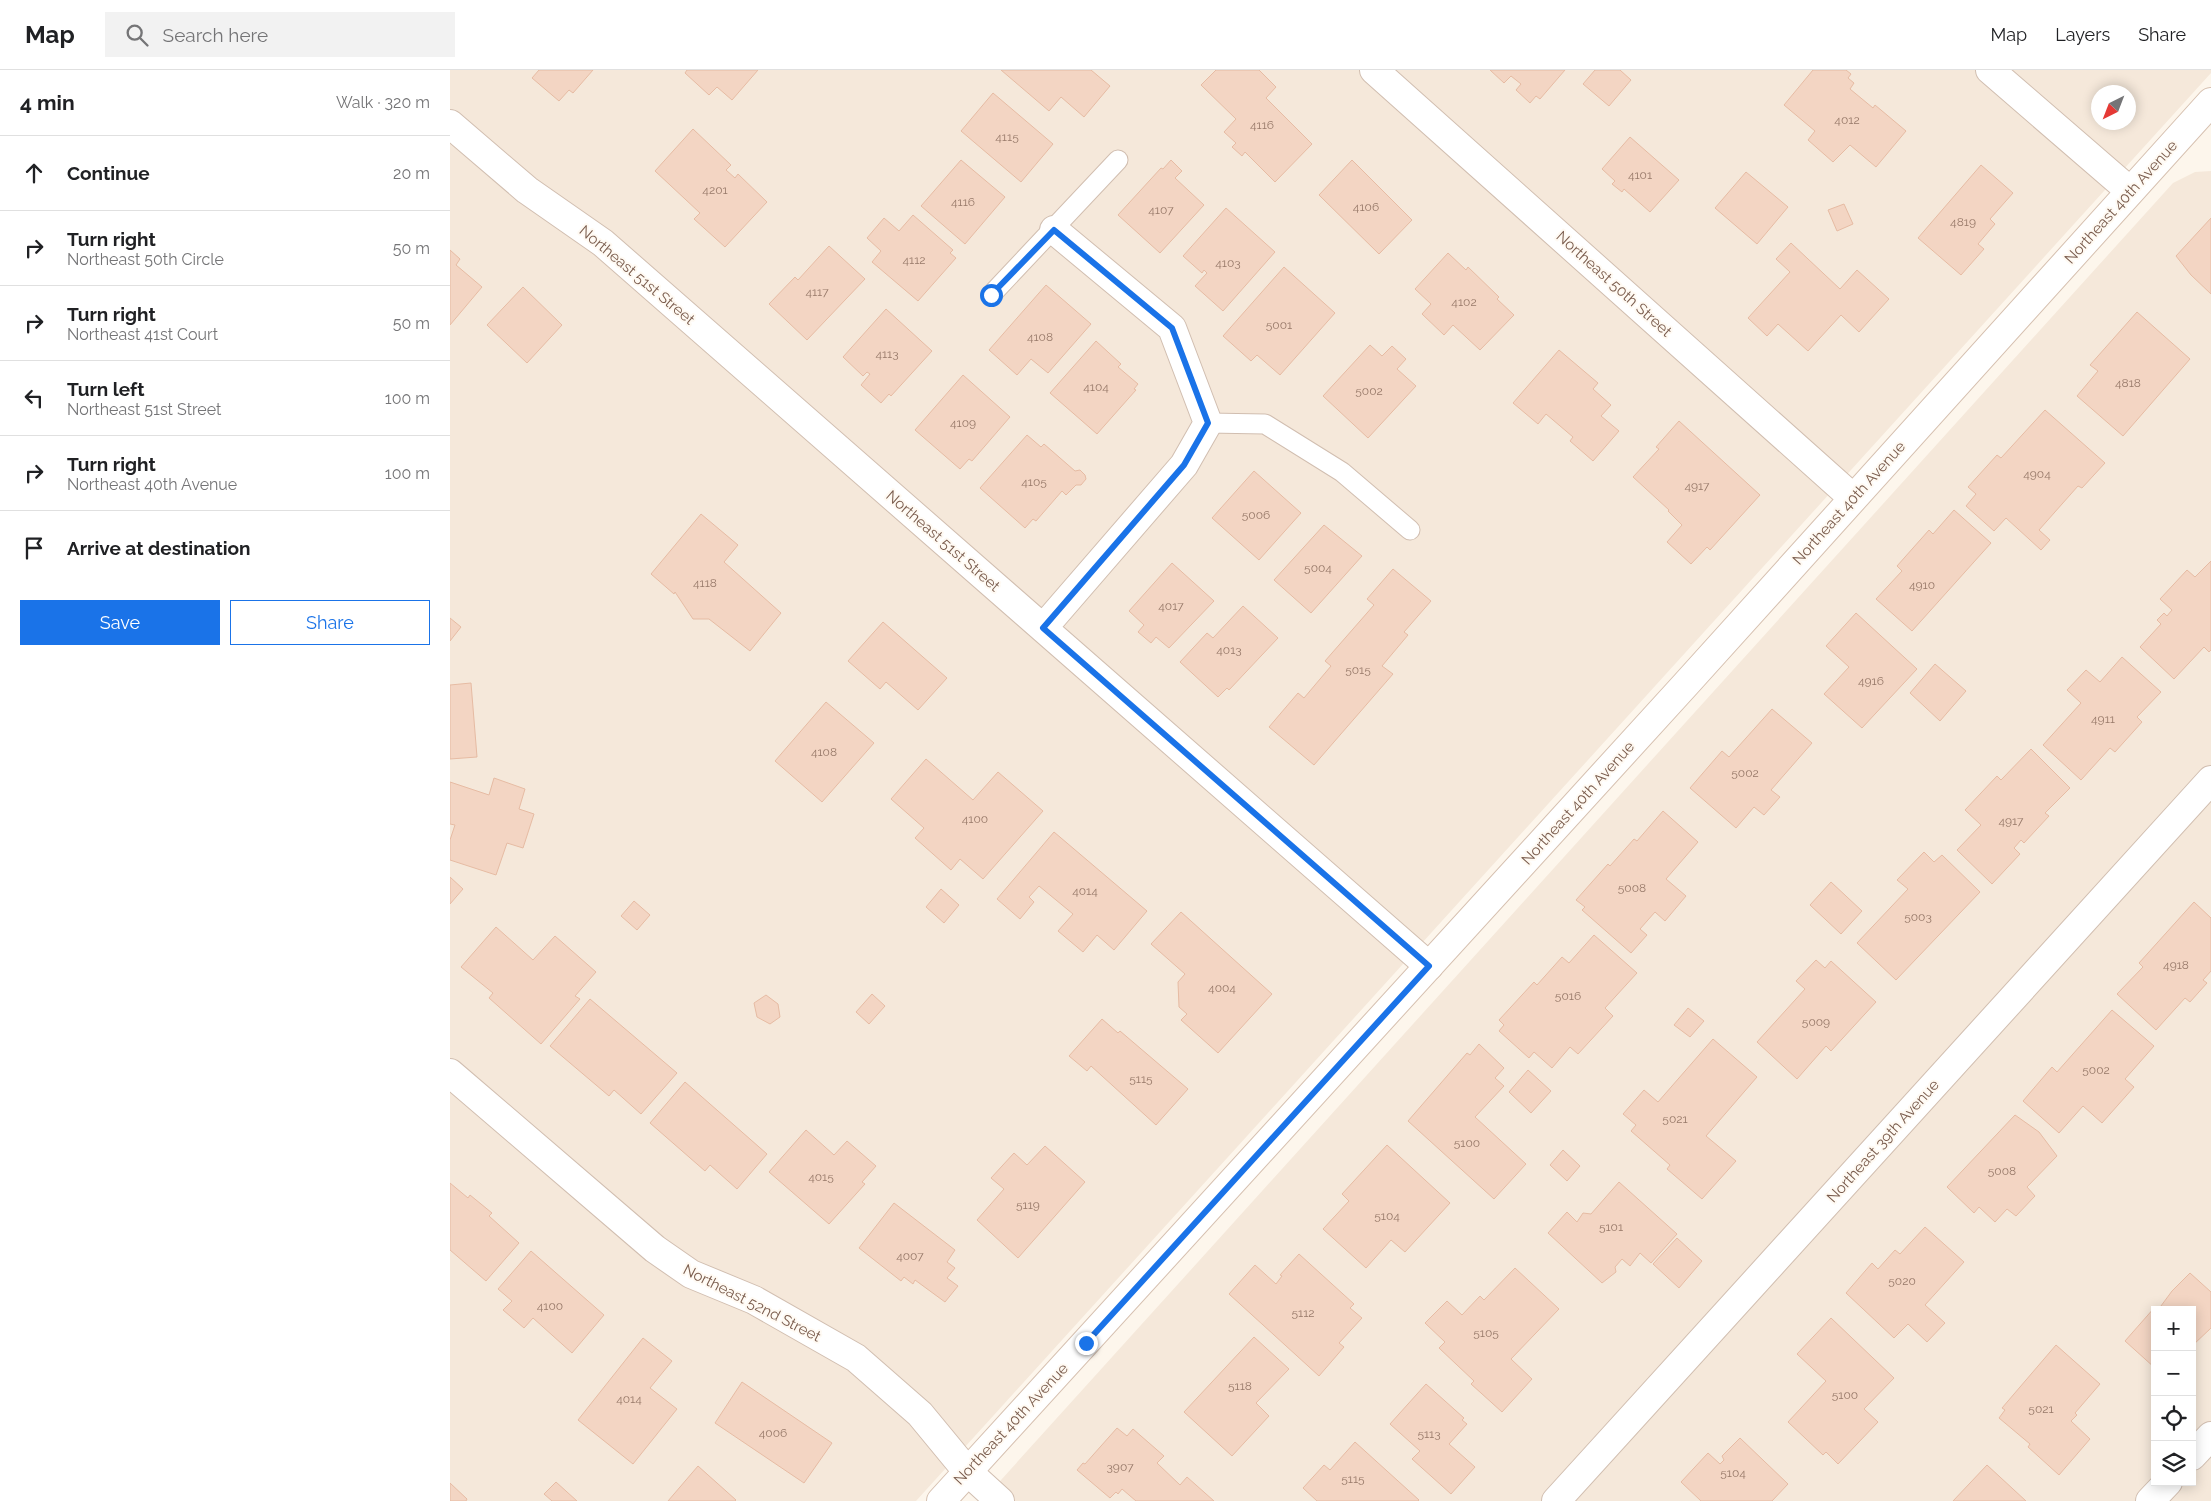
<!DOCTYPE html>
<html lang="en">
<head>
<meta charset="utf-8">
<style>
	body { margin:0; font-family:Raleway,sans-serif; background:#f2f2f2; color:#202124 }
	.controls { position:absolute; right:15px; bottom:15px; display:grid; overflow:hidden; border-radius:0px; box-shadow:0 2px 12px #0003 }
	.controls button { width:45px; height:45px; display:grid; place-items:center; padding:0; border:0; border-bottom:1px solid #e0e0e0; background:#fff; color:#202124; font:25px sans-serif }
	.compass { position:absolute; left:1641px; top:15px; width:45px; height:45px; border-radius:50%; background:#fff; box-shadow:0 2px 12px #0003; rotate:222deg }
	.stop { position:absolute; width:15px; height:15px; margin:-11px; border:4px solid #1a73e8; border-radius:50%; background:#fff }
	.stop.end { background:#1a73e8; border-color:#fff; box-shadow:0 1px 5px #0008 }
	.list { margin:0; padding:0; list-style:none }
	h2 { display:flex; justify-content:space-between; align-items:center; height:65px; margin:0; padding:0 20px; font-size:21px }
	h2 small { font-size:16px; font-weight:400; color:#757577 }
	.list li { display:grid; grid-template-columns:32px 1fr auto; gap:15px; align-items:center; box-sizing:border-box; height:75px; padding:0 20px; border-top:1px solid #e0e0e0 }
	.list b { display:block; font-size:19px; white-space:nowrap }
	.list p { margin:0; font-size:16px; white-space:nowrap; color:#757577 }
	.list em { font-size:16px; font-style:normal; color:#757577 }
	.actions { display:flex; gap:10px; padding:15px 20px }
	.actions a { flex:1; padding:11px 0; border:1px solid #1a73e8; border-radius:0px; text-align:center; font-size:18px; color:#1a73e8 }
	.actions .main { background:#1a73e8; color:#fff }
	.icon { flex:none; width:28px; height:28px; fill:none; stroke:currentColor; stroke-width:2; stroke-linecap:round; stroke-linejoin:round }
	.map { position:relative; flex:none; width:1761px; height:1431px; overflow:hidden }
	header { display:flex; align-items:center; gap:30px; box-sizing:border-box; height:70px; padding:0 25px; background:#fff; border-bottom:1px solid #e0e0e0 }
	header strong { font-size:24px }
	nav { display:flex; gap:28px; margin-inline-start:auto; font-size:18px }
	.search { width:350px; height:45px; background:#f2f2f2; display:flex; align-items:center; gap:12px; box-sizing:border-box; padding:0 18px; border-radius:0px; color:#757577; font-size:19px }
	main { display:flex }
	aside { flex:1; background:#fff }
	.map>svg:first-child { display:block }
</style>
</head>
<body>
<header>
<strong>Map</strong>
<div class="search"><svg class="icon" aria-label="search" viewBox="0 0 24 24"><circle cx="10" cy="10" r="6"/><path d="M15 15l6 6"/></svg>Search here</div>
<nav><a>Map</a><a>Layers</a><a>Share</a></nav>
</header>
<main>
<aside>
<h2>4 min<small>Walk · 320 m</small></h2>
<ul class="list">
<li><svg class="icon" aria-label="ahead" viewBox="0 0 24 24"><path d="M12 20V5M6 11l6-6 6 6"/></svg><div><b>Continue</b></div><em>20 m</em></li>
<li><svg class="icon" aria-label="right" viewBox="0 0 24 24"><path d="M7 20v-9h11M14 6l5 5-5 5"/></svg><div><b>Turn right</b><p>Northeast 50th Circle</p></div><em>50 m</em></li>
<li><svg class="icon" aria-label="right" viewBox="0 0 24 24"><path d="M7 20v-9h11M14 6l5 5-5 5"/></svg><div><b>Turn right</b><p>Northeast 41st Court</p></div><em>50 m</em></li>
<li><svg class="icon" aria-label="left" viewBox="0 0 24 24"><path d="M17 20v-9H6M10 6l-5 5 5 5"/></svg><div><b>Turn left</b><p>Northeast 51st Street</p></div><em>100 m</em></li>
<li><svg class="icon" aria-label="right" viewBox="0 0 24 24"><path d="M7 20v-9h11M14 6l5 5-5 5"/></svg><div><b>Turn right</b><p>Northeast 40th Avenue</p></div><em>100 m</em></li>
<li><svg class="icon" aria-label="arrive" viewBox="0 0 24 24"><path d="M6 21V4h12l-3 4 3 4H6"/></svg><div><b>Arrive at destination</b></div></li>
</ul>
<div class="actions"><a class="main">Save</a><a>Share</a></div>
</aside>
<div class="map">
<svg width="1761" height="1431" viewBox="0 0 1761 1431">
	<rect width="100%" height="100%" fill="#fdf6ec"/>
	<path fill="#f5e8da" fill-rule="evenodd" d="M0 0H1761V3L466 1431H0ZM1648 22H1678V52H1648Z
		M1761 101V1431H532L1723 113 1745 102ZM1705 1240H1742V1412H1705Z"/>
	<path fill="#f3d5c3" stroke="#e6bba3" d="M89 0H143L123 23 119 20 109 31 82 8Z
		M237 0H308L282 30 267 17 259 25 235 3Z
		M551 0H641L660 16 634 47 611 27 599 41Z
		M766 0H809L826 17 816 28 862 74 825 112 795 82 792 86 782 77 786 73 774 62 786 49 751 15Z
		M1040 0H1115L1090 29 1086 26 1080 33 1066 20 1071 14 1061 6 1054 13Z
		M1145 0H1170L1181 10 1159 36 1133 14Z
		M1363 0H1396L1401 4 1398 8 1404 13 1400 19 1423 38 1425 35 1456 61 1426 97 1400 75 1383 92 1358 70 1365 61 1334 35Z
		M543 23 603 74 571 112 511 61Z
		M243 59 281 95 276 100 285 108 288 104 317 132 275 177 244 149 250 143 205 101Z
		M1180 67 1229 110 1200 142 1174 119 1172 122 1162 114 1165 111 1152 99Z
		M511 90 555 127 515 174 471 136Z
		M721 90 732 101 725 108 754 135 710 183 668 145 711 98 713 99Z
		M902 90 962 150 929 184 869 125Z
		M1531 95 1563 123 1540 149 1545 154 1528 174 1534 179 1511 205 1468 168Z
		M1296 102 1338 137 1307 174 1265 138Z
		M1394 134 1403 154 1387 161 1378 140Z
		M776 138 825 182 773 241 745 216 757 203 754 200 752 203 733 186Z
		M463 145 503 180 500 183 506 188 468 231 422 192 431 181 417 168 434 148 449 161Z
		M1761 148V224L1741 205 1726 186Z
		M1341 173 1390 219 1407 200 1439 229 1409 262 1391 245 1358 281 1328 254 1317 266 1298 248 1340 202 1326 189Z
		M379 176 415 209 357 270 319 234 345 207 348 210Z
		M0 180 10 189 6 195 32 217 0 255Z
		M998 183 1016 200 1018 197 1049 227 1047 229 1064 245 1030 280 1003 255 994 265 972 244 981 234 965 219Z
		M834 197 885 243 830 305 807 285 801 291 773 266Z
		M596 215 641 254 598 303 581 289 567 305 539 280Z
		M73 217 112 255 77 293 37 255Z
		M436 239 482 281 441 326 439 324 431 333 411 315 420 304 417 302 413 306 393 287Z
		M1687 242 1740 289 1673 366 1627 326 1648 301 1640 295Z
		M646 271 671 294 668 297 688 314 684 319 686 320 647 364 600 323Z
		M920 275 932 286 942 276 956 289 947 299 966 316 918 368 873 326Z
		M1109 280 1148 313 1143 319 1161 335 1151 346 1169 361 1143 391 1120 371 1123 367 1096 344 1088 354 1063 333Z
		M513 305 560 347 522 391 519 389 510 399 465 360Z
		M1595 340 1655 393 1632 418 1628 416 1589 460 1600 470 1591 480 1556 448 1544 461 1516 436 1526 424 1518 417 1547 385 1551 388Z
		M1229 351 1310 425 1260 480 1257 477 1241 494 1217 472 1232 455 1218 441 1219 440 1183 407 1209 379 1206 377Z
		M577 365 591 377 594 374 625 401 630 400 635 405 636 409 631 415H626L616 425 612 421 586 451 583 449 575 458 530 418Z
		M804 401 851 443 809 490 762 448Z
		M1504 440 1541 473 1462 561 1426 529 1452 501 1447 496 1479 460 1483 464Z
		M251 444 288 475 274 492 331 543 300 581 259 549H243L225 522 224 524 201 504Z
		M874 455 912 486 861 543 824 510Z
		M1761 491V580L1759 582 1754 577 1724 609 1690 577 1711 554 1707 550 1714 543 1717 546 1722 540 1710 529 1737 500 1745 507Z
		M722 493 764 531 719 578 706 567 701 573 688 562 694 555 679 541Z
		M943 499 981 531 954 562 958 565 932 596 943 604 864 695 819 657 848 623 854 628 881 596 875 591 924 535 917 529Z
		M793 536 828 568 779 620 777 618 768 627 730 592 757 563 763 568Z
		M1406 543 1467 599 1412 658 1374 624 1399 597 1376 576Z
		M0 548 11 557 0 571Z
		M433 552 497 608 468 640 436 612 430 619 398 591Z
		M1672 587 1711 622 1687 647 1692 652 1665 682 1660 678 1631 710 1593 675 1631 633 1617 620 1636 600 1650 612Z
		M1485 594 1516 621 1490 651 1460 623Z
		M21 613 27 687 0 689V615Z
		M376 632 424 673 372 732 325 691Z
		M1322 639 1362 673 1321 720 1330 727 1314 745 1304 737 1286 758 1240 718 1272 681 1279 687Z
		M1581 679 1620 718 1595 743 1599 746 1574 773 1571 770 1564 778 1570 784 1542 814 1507 780 1531 755 1515 740 1547 706 1551 710Z
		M476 689 523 730 548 702 593 741 533 809 510 789 501 800 465 768 474 758 441 729Z
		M44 708 75 719 69 739 84 744 73 778 57 773 46 805 0 790V770L5 755 0 754V712L39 725Z
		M1213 741 1248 772 1216 809 1236 826 1215 851 1205 842 1190 859 1197 865 1181 883 1132 840 1135 837 1126 830 1158 794 1160 796 1184 769 1187 771Z
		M604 762 697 841 664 880 647 865 633 882 608 861 623 844 589 816 579 827 584 832 570 849 547 829Z
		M1474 782 1484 792 1492 785 1530 822 1446 910 1407 873 1458 819 1447 810Z
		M0 807 13 819 0 834Z
		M1381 812 1412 841 1391 864 1360 835Z
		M491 819 509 835 494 853 476 837Z
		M184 831 200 845 187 860 171 846Z
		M1744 832 1761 848V901L1753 910 1757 913 1740 932 1735 928 1706 960 1667 924 1693 897 1689 893Z
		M731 842 822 924 768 983 731 950 737 944 729 937 728 912 735 904 701 874Z
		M46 857 83 890 105 866 146 902 125 926 130 929 91 974 39 928 43 923 11 897Z
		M1144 865 1187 903 1155 938 1163 946 1128 984 1120 977 1102 998 1084 982 1079 988 1049 961 1054 955 1049 950 1084 912 1087 915 1112 887 1119 893Z
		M1366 890 1375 898 1381 891 1426 932 1381 981 1376 976 1347 1009 1307 972 1355 919 1346 911Z
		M422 924 435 936 419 954 406 942Z
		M316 925 328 934 330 947 320 954 307 947 304 933Z
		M140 929 227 1003 191 1044 164 1020 159 1026 100 976Z
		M1238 938 1254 951 1240 967 1224 955Z
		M1662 940 1704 976 1675 1009 1684 1017 1652 1053 1633 1036 1609 1063 1573 1031 1602 997 1607 1002Z
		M652 949 668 963 670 961 738 1019 706 1055 641 996 637 1001 619 986Z
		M1263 969 1307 1007 1256 1066 1286 1091 1252 1129 1217 1099 1220 1095 1181 1061 1186 1055 1173 1044 1194 1020 1208 1032Z
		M1029 974 1054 998 1045 1008 1054 1016 1025 1047 1076 1094 1044 1129 958 1051 1017 983 1020 985Z
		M1078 1000 1101 1021 1081 1043 1059 1022Z
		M235 1012 317 1084 287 1119 260 1095 255 1101 200 1053Z
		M1565 1045 1589 1062 1607 1086 1577 1117 1585 1126 1566 1146 1557 1139 1545 1152 1529 1137 1524 1143 1497 1117Z
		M356 1060 384 1085 397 1071 426 1096 412 1112 415 1114 379 1154 319 1102Z
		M937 1075 1000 1133 955 1182 941 1170 916 1198 873 1159 899 1131 892 1124Z
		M595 1076 635 1112 568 1188 527 1150 554 1119 541 1108 564 1083 577 1095Z
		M1113 1080 1130 1096 1117 1111 1100 1095Z
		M1169 1112 1227 1164 1201 1193 1190 1183 1180 1196 1172 1189 1165 1197 1166 1202 1152 1213 1098 1163 1117 1142 1127 1152 1133 1143 1141 1144Z
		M0 1113 18 1128 20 1125 42 1143 39 1146 69 1173 36 1211 0 1180Z
		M444 1133 505 1180 497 1192 505 1198 497 1208 508 1216 495 1232 465 1210 463 1214 454 1207 451 1211 409 1178Z
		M1475 1157 1514 1192 1475 1235 1495 1253 1477 1272 1458 1254 1444 1268 1396 1223 1422 1193 1428 1199 1445 1180 1450 1184Z
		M1227 1168 1252 1191 1229 1218 1203 1194Z
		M81 1181 154 1245 122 1283 83 1248 74 1258 53 1240 62 1231 48 1219Z
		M849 1184 904 1234 900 1238 912 1248 889 1273 894 1277 869 1306 779 1224 805 1195 826 1214 832 1206 830 1205Z
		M1065 1198 1109 1239 1061 1289 1082 1309 1052 1342 1021 1314 1024 1311 989 1278 995 1272 975 1253 997 1231 1012 1245 1030 1226 1034 1230Z
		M1740 1203 1761 1222V1258L1742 1276V1240H1705V1298L1675 1271 1705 1237 1708 1240 1722 1221Z
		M1381 1248 1444 1308 1414 1339 1428 1352 1388 1394 1376 1382 1373 1385 1338 1352 1376 1311 1347 1284Z
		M804 1267 839 1299 806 1333 819 1346 782 1386 734 1342Z
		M193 1268 222 1291 200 1318 227 1339 183 1394 128 1350Z
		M1606 1275 1650 1314 1625 1343 1627 1345 1621 1351 1640 1369 1609 1405 1578 1377 1580 1374 1549 1348 1555 1340 1552 1338Z
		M292 1312 382 1373 354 1413 265 1353Z
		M976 1314 1014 1348 1012 1350 1017 1354 999 1374 1025 1397 1001 1424 962 1389 970 1381 940 1354Z
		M667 1358 677 1366 683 1359 714 1386 707 1393 730 1415 737 1407 764 1431H686L672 1419 668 1424 666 1422 660 1428 627 1400 633 1393 635 1394Z
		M1290 1368 1338 1414 1322 1431H1251L1231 1412 1258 1383 1270 1394 1274 1390 1272 1386Z
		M905 1372 969 1430 968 1431H867L853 1418 874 1395 880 1400Z
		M1537 1395 1576 1431H1503Z
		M248 1396 286 1430 285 1431H218Z
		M106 1412 127 1431H102L94 1424Z
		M0 1413 17 1429 16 1431H0Z"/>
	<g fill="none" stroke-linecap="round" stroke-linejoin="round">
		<defs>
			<path id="lane" d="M541 225 668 90
				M758 353 815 354 892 402 960 460"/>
			<path id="street" d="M924 0 1403 428
				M1540 0 1680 121
				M0 54 77 120 153 173 979 896
				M593 558 734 395 758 353 722 258 604 160
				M0 1003 205 1179 241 1204 304 1230 406 1288 470 1344 517 1401 550 1431
				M1742 1386 1761 1366
				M1106 1431 1761 710
				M1700 1431 1718 1412"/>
			<path id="secondary" d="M491 1431 1236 614 1761 32"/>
		</defs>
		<use href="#lane" stroke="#d1beb0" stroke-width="21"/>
		<use href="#street" stroke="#d1beb0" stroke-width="30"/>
		<use href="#secondary" stroke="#d6c0b0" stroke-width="30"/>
		<use href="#lane" stroke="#fff" stroke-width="19"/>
		<use href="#street" stroke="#fff" stroke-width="28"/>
		<use href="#secondary" stroke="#fff" stroke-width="28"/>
	</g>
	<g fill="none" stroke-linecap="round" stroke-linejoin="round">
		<path stroke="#1a73e8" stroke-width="6" d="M541 225 604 160 722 258 758 353 734 395 593 558 979 896 636 1273"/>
	</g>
	<g text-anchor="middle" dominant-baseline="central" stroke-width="4" stroke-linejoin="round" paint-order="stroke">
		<g font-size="12" fill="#987a6a">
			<text x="1397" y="50">4012</text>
			<text x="812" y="55">4116</text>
			<text x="557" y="67">4115</text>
			<text x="1190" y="105">4101</text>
			<text x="265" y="120">4201</text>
			<text x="513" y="132">4116</text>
			<text x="916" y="137">4106</text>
			<text x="711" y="140">4107</text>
			<text x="1513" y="152">4819</text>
			<text x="464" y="190">4112</text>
			<text x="778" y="193">4103</text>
			<text x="367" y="222">4117</text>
			<text x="1014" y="232">4102</text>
			<text x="829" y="255">5001</text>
			<text x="590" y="267">4108</text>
			<text x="437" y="284">4113</text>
			<text x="1678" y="313">4818</text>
			<text x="646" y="317">4104</text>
			<text x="919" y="321">5002</text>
			<text x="513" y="353">4109</text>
			<text x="1587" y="404">4904</text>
			<text x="584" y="412">4105</text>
			<text x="1247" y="416">4917</text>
			<text x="806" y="445">5006</text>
			<text x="868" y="498">5004</text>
			<text x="255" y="513">4118</text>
			<text x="1472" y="515">4910</text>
			<text x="721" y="536">4017</text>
			<text x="779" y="580">4013</text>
			<text x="908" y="600">5015</text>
			<text x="1421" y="611">4916</text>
			<text x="1653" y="649">4911</text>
			<text x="374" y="682">4108</text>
			<text x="1295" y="703">5002</text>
			<text x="525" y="749">4100</text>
			<text x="1561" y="751">4917</text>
			<text x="1182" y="818">5008</text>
			<text x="635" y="821">4014</text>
			<text x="1468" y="847">5003</text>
			<text x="1726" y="895">4918</text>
			<text x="772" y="918">4004</text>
			<text x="1118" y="926">5016</text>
			<text x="1366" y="952">5009</text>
			<text x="1646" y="1000">5002</text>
			<text x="691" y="1009">5115</text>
			<text x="1225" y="1049">5021</text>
			<text x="1017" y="1073">5100</text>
			<text x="1552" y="1101">5008</text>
			<text x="371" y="1107">4015</text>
			<text x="578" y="1135">5119</text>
			<text x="937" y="1146">5104</text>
			<text x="1161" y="1157">5101</text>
			<text x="460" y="1186">4007</text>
			<text x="1452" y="1211">5020</text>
			<text x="100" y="1236">4100</text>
			<text x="853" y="1243">5112</text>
			<text x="1036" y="1263">5105</text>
			<text x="790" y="1316">5118</text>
			<text x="1395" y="1325">5100</text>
			<text x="179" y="1329">4014</text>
			<text x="1591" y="1339">5021</text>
			<text x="323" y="1363">4006</text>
			<text x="979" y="1364">5113</text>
			<text x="670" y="1397">3907</text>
			<text x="1283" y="1403">5104</text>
			<text x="903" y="1409">5115</text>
		</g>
		<g font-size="15" fill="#7a5c4d" stroke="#fffaf3">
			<text transform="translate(1671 132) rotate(-48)">Northeast 40th Avenue</text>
			<text transform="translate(187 205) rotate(40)">Northeast 51st Street</text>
			<text transform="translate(1164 214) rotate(42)">Northeast 50th Street</text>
			<text transform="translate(1399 433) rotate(-48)">Northeast 40th Avenue</text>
			<text transform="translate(493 471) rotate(41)">Northeast 51st Street</text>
			<text transform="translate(1128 733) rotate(-48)">Northeast 40th Avenue</text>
			<text transform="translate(1433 1071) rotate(-48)">Northeast 39th Avenue</text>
			<text transform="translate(302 1233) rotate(27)">Northeast 52nd Street</text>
			<text transform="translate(561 1354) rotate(-47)">Northeast 40th Avenue</text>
		</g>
	</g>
</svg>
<div class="controls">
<button>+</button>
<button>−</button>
<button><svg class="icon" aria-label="locate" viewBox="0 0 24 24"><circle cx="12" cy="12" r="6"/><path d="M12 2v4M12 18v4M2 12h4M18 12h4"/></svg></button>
<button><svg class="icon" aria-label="layers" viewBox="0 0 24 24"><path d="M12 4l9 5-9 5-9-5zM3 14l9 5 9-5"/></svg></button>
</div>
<svg class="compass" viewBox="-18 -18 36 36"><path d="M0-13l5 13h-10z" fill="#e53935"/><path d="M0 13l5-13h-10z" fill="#757577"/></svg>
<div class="stop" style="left:541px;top:225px"></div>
<div class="stop end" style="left:636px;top:1273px"></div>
</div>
</main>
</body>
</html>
